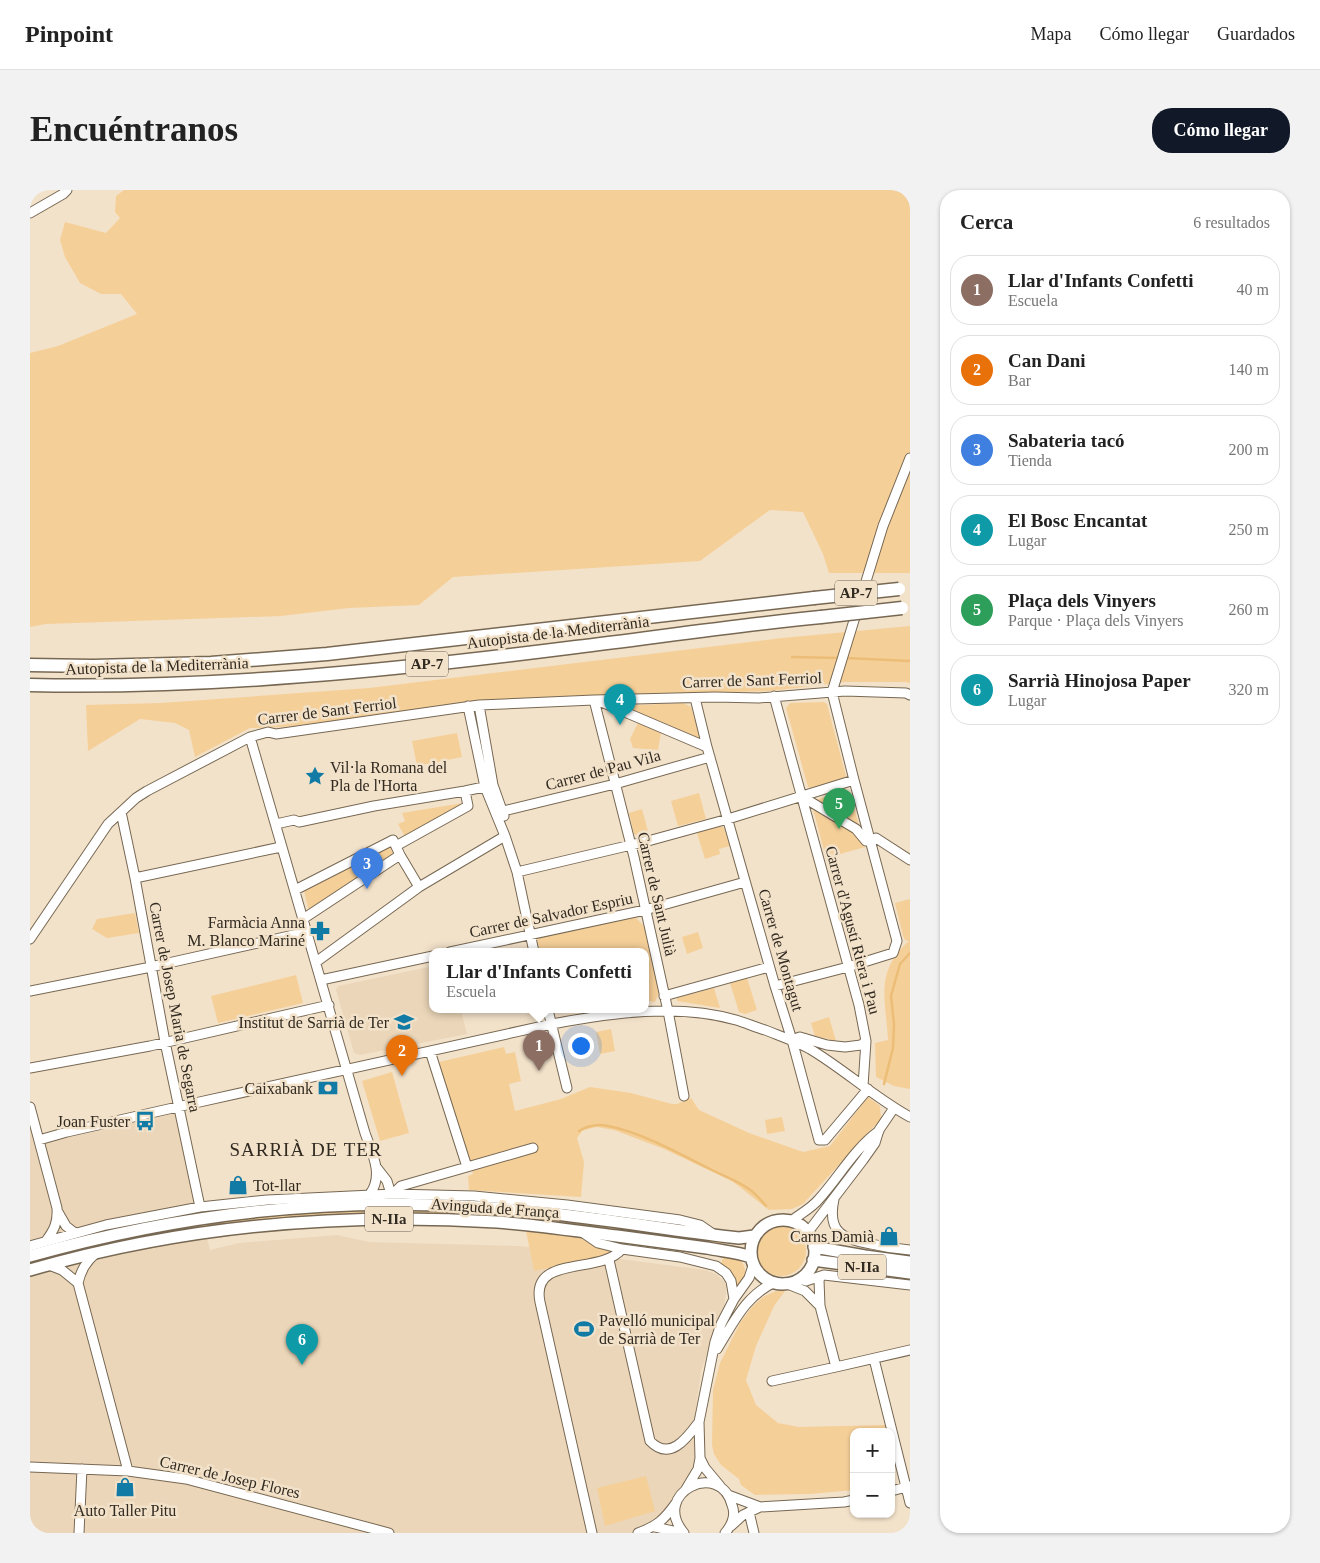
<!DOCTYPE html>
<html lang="es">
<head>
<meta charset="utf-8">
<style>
	body { margin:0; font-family:Georgia,serif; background:#f2f2f2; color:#222 }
	.controls { position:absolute; right:15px; bottom:15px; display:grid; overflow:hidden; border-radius:10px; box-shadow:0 1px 4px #0004 }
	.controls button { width:45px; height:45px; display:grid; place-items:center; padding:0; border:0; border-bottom:1px solid #e0e0e0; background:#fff; color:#222; font:25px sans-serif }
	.you { position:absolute; left:550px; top:855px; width:18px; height:18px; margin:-12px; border:4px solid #fff; border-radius:50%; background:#1a73e8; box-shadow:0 0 0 8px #1a73e833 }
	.badge { display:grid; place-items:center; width:32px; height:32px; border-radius:50%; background:#111827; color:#fff; font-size:16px; font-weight:700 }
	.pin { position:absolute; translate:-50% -41px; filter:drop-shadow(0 1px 2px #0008) }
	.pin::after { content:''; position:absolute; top:26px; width:18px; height:15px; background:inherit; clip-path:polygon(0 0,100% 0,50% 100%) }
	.popup { position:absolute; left:399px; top:758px; width:220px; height:65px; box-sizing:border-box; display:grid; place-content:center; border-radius:10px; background:#fff; filter:drop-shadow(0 1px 4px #0005); font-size:16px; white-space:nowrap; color:#767676 }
	.popup b { font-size:19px; color:#222 }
	.popup::after { content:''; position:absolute; left:50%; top:100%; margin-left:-10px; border:10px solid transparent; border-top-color:#fff }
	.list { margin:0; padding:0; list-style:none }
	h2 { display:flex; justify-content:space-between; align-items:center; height:65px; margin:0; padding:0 20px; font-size:21px }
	h2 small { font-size:16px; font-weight:400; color:#767676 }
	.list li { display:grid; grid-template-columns:32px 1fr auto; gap:15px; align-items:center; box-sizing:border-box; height:70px; margin:0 10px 10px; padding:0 10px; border:1px solid #e0e0e0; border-radius:20px }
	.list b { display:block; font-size:19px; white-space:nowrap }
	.list p { margin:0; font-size:16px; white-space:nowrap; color:#767676 }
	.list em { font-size:16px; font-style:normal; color:#767676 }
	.map { position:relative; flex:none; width:880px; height:1343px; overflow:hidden; border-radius:20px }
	header { display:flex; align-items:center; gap:30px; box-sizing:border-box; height:70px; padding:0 25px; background:#fff; border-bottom:1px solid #e0e0e0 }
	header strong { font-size:24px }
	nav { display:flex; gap:28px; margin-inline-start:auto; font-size:18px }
	.intro { display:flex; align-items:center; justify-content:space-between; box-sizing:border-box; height:120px; padding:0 30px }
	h1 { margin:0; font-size:35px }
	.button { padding:12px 22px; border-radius:20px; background:#111827; color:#fff; font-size:18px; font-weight:700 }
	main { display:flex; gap:30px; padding:0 30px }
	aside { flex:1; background:#fff; border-radius:20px; box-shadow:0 1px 4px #0004 }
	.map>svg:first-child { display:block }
</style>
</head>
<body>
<header>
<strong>Pinpoint</strong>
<nav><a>Mapa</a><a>Cómo llegar</a><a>Guardados</a></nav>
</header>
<div class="intro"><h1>Encuéntranos</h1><a class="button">Cómo llegar</a></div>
<main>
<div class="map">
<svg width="880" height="1343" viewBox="0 0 880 1343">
	<rect width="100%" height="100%" fill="#f3e2ca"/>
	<path fill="#ebd6b9" d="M403 776V820H431L437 844 330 865 324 863 306 800 308 796Z
		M147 923 180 1060 209 1053 307 1045 339 1052 490 1056 675 1080 686 1084 696 1093V1103L694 1116 671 1181 665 1225V1284L646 1302 635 1323 639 1343H0V933L6 955Z"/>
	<path fill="#f5cf98" d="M94 0H880V383H799L793 364 773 322 740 320 670 371 423 387 389 415 319 418 251 426 16 434 0 437V163L28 156 107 124 91 104H71L50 93 35 67 30 50 35 32 76 43 90 28 85 22 86 6Z
		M880 436V493L876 492H815L740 501 578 505 450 510 319 529 252 537 220 538 165 567 159 540 145 533 110 529 58 561 56 515 131 513 339 498 752 448Z
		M794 512 797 514 816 586 814 589 782 598 778 597 756 518 760 513Z
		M653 513 661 517 671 551 588 516Z
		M608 533 631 543 628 560 603 558 600 549Z
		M427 543 432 567 387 576 382 551Z
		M815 601 820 603 835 657 796 668 782 615 788 609Z
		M669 603 676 629 648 636 641 611Z
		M433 613 434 614 375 647 368 634 375 631 372 623Z
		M612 619 619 645 610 647 604 644 599 623Z
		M690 636 694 638 700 656 689 659 690 664 675 669 667 643Z
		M360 657 364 665 282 720 278 718 274 701Z
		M880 709V899L864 896 846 887 845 853 858 850C856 810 844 782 879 751L875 750 873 746 865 713Z
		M105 723 109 743 77 748 62 739 67 729Z
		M604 726 614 736 631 799 625 812 615 810V762H510L506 745Z
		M668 742 673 758 657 764 652 747Z
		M266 785 273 813 188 833 181 806Z
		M717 788 727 820 715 824 709 822 700 793Z
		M684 798 690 818 647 811V808Z
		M799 827 806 851 785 846 781 833Z
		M581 839 585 861 570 864 566 842Z
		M474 857 476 864 485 862 491 891 479 894 485 921 531 909 560 897 601 903 642 914H647L661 908 669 920 719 943 773 962 800 956 838 907 850 916 851 929 773 1014 762 1019 739 1020 702 991 634 959 584 940 567 937 553 940 547 948 554 972 551 1007 439 1000 438 986 443 984 409 872Z
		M362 882 379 943 350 951 332 891Z
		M752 927 755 941 737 944 735 930Z
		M362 1008 432 1009 534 1018 533 1020 354 1010 82 1041 81 1039 152 1024 199 1018Z
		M364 1019 425 1020 533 1029 532 1034 396 1024 357 1023 294 1026 152 1040 83 1054 82 1050 160 1034 278 1022Z
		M537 1030 692 1051 691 1056 537 1035Z
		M726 1061a25 25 0 1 1 50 0a25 25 0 1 1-50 0Z
		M496 1041 547 1047 584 1062 570 1067 504 1081Z
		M694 1066 709 1068C720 1082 715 1087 706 1100L690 1075Z
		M746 1101H755L744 1116 726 1156 716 1190 726 1215 748 1233 769 1237 856 1235 858 1242H824V1300L780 1304 725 1305 711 1295 709 1289 691 1275 684 1264 682 1255 683 1200 690 1173 710 1133 722 1117 733 1107Z
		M616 1286 625 1321 575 1336 567 1298Z"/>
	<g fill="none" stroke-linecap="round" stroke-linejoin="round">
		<path stroke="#ecbd76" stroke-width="2.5" d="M762 467 810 468
			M816 468 880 471
			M854 894 863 858 864 834 861 806 870 774 880 763
			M549 941C557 936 568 934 578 936 611 942 652 965 682 980 694 986 708 991 719 999 726 1004 731 1010 736 1016"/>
		<defs>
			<path id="minor" d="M0 23 33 4 37 0
				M744 506 829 815 836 851 833 896
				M665 508 677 557 745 796 762 850 789 950H795L838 899
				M564 510 604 667 638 821 654 906
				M569 511 677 557
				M449 515 463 595 474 626
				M438 516 455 597 475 646 487 682 504 762
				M220 547 335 943C342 963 354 985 340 1004
				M771 606 826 639 836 651 846 648 880 670
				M473 621 585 594 680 567
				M91 622 105 688 135 852 170 1017
				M246 634 264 630 269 632 344 616 435 601 463 595
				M366 656 438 616 435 601
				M370 665 389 697
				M487 682 618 651 698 629 824 590
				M105 688 251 657
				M265 700 363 650 370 665 273 729
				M0 749 78 634 106 608 117 601 220 547 238 542 246 544 449 515 564 510 685 507 729 508 815 501 876 503 880 505
				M420 762 615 720 715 692
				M286 772 389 697 475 646
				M291 790 403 766
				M745 796 818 777 863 763 867 751 824 590 802 502 853 336 880 268
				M0 801 116 778 277 742
				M634 806 739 777
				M518 820 537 898
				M762 850 770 847 797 855 815 857 831 855 836 851
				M400 861 437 977
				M0 878 120 856 299 815
				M0 917 27 1018C28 1033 24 1040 16 1051
				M9 950 37 942 165 913 522 834C581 823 648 813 706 830 716 833 725 837 735 840 750 846 765 851 780 859 815 880 845 908 880 927
				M347 978 357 991 361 1004
				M363 1004 371 996 503 958
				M804 1009C797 1042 812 1049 841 1054 854 1057 867 1059 880 1060
				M28 1022 36 1036 45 1043
				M761 1031C770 1024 782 1018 789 1009 809 987 824 959 849 941
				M552 1042 568 1053 592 1059 650 1067 686 1076 696 1083 701 1091 704 1109
				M778 1042 833 970 845 953 849 940 864 918
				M0 1056 76 1035 170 1017 237 1010 363 1004 444 1006 537 1015 650 1030 670 1035 683 1044
				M579 1070 620 1251C640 1272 657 1248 669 1232
				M19 1075 32 1080 48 1093
				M791 1086 789 1090 790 1116 806 1177 880 1160
				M769 1089 776 1091 794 1085 880 1095
				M48 1093 98 1281
				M48 1093C51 1080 56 1072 66 1063
				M755 1093 775 1101 790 1116
				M687 1159C704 1132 715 1106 745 1092
				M844 1169 880 1313
				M742 1191 806 1177
				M670 1268 675 1278 690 1296
				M0 1277 98 1281 156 1289 359 1343
				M656 1299 668 1279 670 1268 669 1232 685 1152 691 1134 704 1109 719 1088 724 1073
				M861 1301 880 1296
				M698 1305 730 1317
				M719 1322 724 1343
				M701 1336 713 1325 730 1317 814 1312 824 1310
				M625 1337 652 1343
				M49 1343 52 1279
				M562 1343 510 1112C500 1064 571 1085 592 1059
				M608 1343C627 1336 634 1330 646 1313
				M654 1343C620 1303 690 1269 702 1315 706 1325 702 1335 695 1343"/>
			<path id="major" d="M721 1062a32 32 0 1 1 64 0a32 32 0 1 1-64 0Z
				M784 1057 835 1066 880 1072
				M0 1066C138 1027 285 1008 430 1016 520 1020 610 1036 700 1047L709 1048 724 1046
				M783 1070 880 1083
				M0 1080C152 1036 310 1022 467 1032 507 1035 547 1041 587 1046 617 1050 647 1054 677 1058 692 1061 707 1062 721 1067"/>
			<path id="highway" d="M0 475 63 476 181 473 297 464 784 408
				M0 495C182 499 365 480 546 457 628 447 709 435 791 427"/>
		</defs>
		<use href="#minor" stroke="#776853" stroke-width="11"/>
		<use href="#major" stroke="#776853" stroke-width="14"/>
		<use href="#highway" stroke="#776853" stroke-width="15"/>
		<use href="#minor" stroke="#fff" stroke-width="9"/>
		<use href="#major" stroke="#fff" stroke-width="11"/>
		<use href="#highway" stroke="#fff" stroke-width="12"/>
		<defs>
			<path id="highway-bridge" d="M784 408 869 399
				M791 427 872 418"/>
		</defs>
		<use href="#highway-bridge" stroke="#776853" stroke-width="15" stroke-linecap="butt"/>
		<use href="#highway-bridge" stroke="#fff" stroke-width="12"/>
	</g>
	<defs>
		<symbol id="sight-bare" viewBox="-9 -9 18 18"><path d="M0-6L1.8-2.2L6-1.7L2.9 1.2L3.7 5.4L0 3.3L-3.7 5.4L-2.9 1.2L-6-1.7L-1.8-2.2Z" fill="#117ba5" stroke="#f3e2ca" stroke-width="2.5" paint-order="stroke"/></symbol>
		<symbol id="pharmacy-bare" viewBox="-9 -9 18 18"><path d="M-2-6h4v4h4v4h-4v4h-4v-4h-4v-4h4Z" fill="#117ba5" stroke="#f3e2ca" stroke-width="2.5" paint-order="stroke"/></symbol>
		<symbol id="school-bare" viewBox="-9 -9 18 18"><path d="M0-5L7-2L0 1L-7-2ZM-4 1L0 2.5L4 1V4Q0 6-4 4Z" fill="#117ba5" stroke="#f3e2ca" stroke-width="2.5" paint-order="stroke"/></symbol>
		<symbol id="bank-bare" viewBox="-9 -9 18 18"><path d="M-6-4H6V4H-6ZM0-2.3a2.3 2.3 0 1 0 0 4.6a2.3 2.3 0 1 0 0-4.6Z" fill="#117ba5" stroke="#f3e2ca" stroke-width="2.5" paint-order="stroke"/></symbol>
		<symbol id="bus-bare" viewBox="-9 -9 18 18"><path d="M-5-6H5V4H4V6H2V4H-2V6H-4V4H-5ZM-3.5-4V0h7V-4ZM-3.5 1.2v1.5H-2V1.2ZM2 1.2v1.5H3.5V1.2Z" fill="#117ba5" stroke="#f3e2ca" stroke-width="2.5" paint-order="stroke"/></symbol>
		<symbol id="shop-bare" viewBox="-9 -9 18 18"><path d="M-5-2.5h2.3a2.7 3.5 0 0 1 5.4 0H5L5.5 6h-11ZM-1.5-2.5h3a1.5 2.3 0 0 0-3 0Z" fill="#117ba5" stroke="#f3e2ca" stroke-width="2.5" paint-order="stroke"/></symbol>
		<symbol id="stadium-bare" viewBox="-9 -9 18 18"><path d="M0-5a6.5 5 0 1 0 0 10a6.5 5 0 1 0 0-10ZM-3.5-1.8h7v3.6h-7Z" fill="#117ba5" stroke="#f3e2ca" stroke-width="2.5" paint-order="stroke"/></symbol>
	</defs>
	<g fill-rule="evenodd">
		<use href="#sight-bare" x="271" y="572" width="28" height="28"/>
		<use href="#pharmacy-bare" x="276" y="727" width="28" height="28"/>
		<use href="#school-bare" x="360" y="818" width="28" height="28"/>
		<use href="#bank-bare" x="284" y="884" width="28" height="28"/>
		<use href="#bus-bare" x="101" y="917" width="28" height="28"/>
		<use href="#shop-bare" x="194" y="981" width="28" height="28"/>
		<use href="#shop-bare" x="845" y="1032" width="28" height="28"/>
		<use href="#stadium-bare" x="540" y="1125" width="28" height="28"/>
		<use href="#shop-bare" x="81" y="1283" width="28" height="28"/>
	</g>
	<g text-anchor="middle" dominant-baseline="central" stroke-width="5" stroke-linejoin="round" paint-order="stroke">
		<g fill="#f3e2ca" stroke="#6b6154" stroke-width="1">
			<rect x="805" y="390.5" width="42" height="25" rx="4"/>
			<rect x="376" y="461.5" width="42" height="25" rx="4"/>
			<rect x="335" y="1016.5" width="48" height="25" rx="4"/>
			<rect x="808" y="1064.5" width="48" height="25" rx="4"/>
		</g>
		<g font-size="15" font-weight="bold" fill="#312a21">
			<text x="826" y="403">AP-7</text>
			<text x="397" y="474">AP-7</text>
			<text x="359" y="1029">N-IIa</text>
			<text x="832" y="1077">N-IIa</text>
		</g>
		<g font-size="16" fill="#312a21" stroke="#f3e2ca">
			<text transform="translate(528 442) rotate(-7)">Autopista de la Mediterrània</text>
			<text transform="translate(127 476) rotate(-2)">Autopista de la Mediterrània</text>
			<text transform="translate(722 490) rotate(-2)">Carrer de Sant Ferriol</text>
			<text transform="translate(297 521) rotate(-7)">Carrer de Sant Ferriol</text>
			<text transform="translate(573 580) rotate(-15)">Carrer de Pau Vila</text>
			<text transform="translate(627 704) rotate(77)">Carrer de Sant Julià</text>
			<text transform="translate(521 725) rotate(-12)">Carrer de Salvador Espriu</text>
			<text transform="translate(823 740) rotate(75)">Carrer d'Agustí Riera i Pau</text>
			<text transform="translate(751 760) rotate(74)">Carrer de Montagut</text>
			<text transform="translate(145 817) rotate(79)">Carrer de Josep Maria de Segarra</text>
			<text transform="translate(465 1018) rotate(4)">Avinguda de França</text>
			<text transform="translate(200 1287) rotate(13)">Carrer de Josep Flores</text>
		</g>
		<g font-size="16" fill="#312a21" stroke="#f3e2ca" text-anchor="end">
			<text x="300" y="577" text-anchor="start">Vil·la Romana del<tspan x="300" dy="18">Pla de l'Horta</tspan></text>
			<text x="275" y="732">Farmàcia Anna<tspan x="275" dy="18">M. Blanco Mariné</tspan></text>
			<text x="359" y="832">Institut de Sarrià de Ter</text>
			<text x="283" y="898">Caixabank</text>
			<text x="100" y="931">Joan Fuster</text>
			<text x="223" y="995" text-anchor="start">Tot-llar</text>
			<text x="844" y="1046">Carns Damià</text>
			<text x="569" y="1130" text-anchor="start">Pavelló municipal<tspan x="569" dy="18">de Sarrià de Ter</tspan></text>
			<text x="95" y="1320" text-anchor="middle">Auto Taller Pitu</text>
		</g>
		<g font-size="19" letter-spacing="1" fill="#312a21" stroke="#f3e2ca">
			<text x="276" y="959">SARRIÀ DE TER</text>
		</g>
	</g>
</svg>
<div class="controls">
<button>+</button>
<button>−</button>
</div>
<div class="you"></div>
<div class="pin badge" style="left:509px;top:881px;background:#8d6e63">1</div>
<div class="popup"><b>Llar d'Infants Confetti</b>Escuela</div>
<div class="pin badge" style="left:372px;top:886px;background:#e8710a">2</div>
<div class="pin badge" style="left:337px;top:699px;background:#3f7fe0">3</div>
<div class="pin badge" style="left:590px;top:535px;background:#0f9aa8">4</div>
<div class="pin badge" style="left:809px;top:639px;background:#2e9e5b">5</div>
<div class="pin badge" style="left:272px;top:1175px;background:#0f9aa8">6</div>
</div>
<aside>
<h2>Cerca<small>6 resultados</small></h2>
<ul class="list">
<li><span class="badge" style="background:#8d6e63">1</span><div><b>Llar d'Infants Confetti</b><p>Escuela</p></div><em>40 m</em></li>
<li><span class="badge" style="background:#e8710a">2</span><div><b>Can Dani</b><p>Bar</p></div><em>140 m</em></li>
<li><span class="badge" style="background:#3f7fe0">3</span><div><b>Sabateria tacó</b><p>Tienda</p></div><em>200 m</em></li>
<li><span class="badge" style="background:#0f9aa8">4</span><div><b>El Bosc Encantat</b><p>Lugar</p></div><em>250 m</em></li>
<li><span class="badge" style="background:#2e9e5b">5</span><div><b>Plaça dels Vinyers</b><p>Parque · Plaça dels Vinyers</p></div><em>260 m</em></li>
<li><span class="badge" style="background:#0f9aa8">6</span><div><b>Sarrià Hinojosa Paper</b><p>Lugar</p></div><em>320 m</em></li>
</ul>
</aside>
</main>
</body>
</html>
